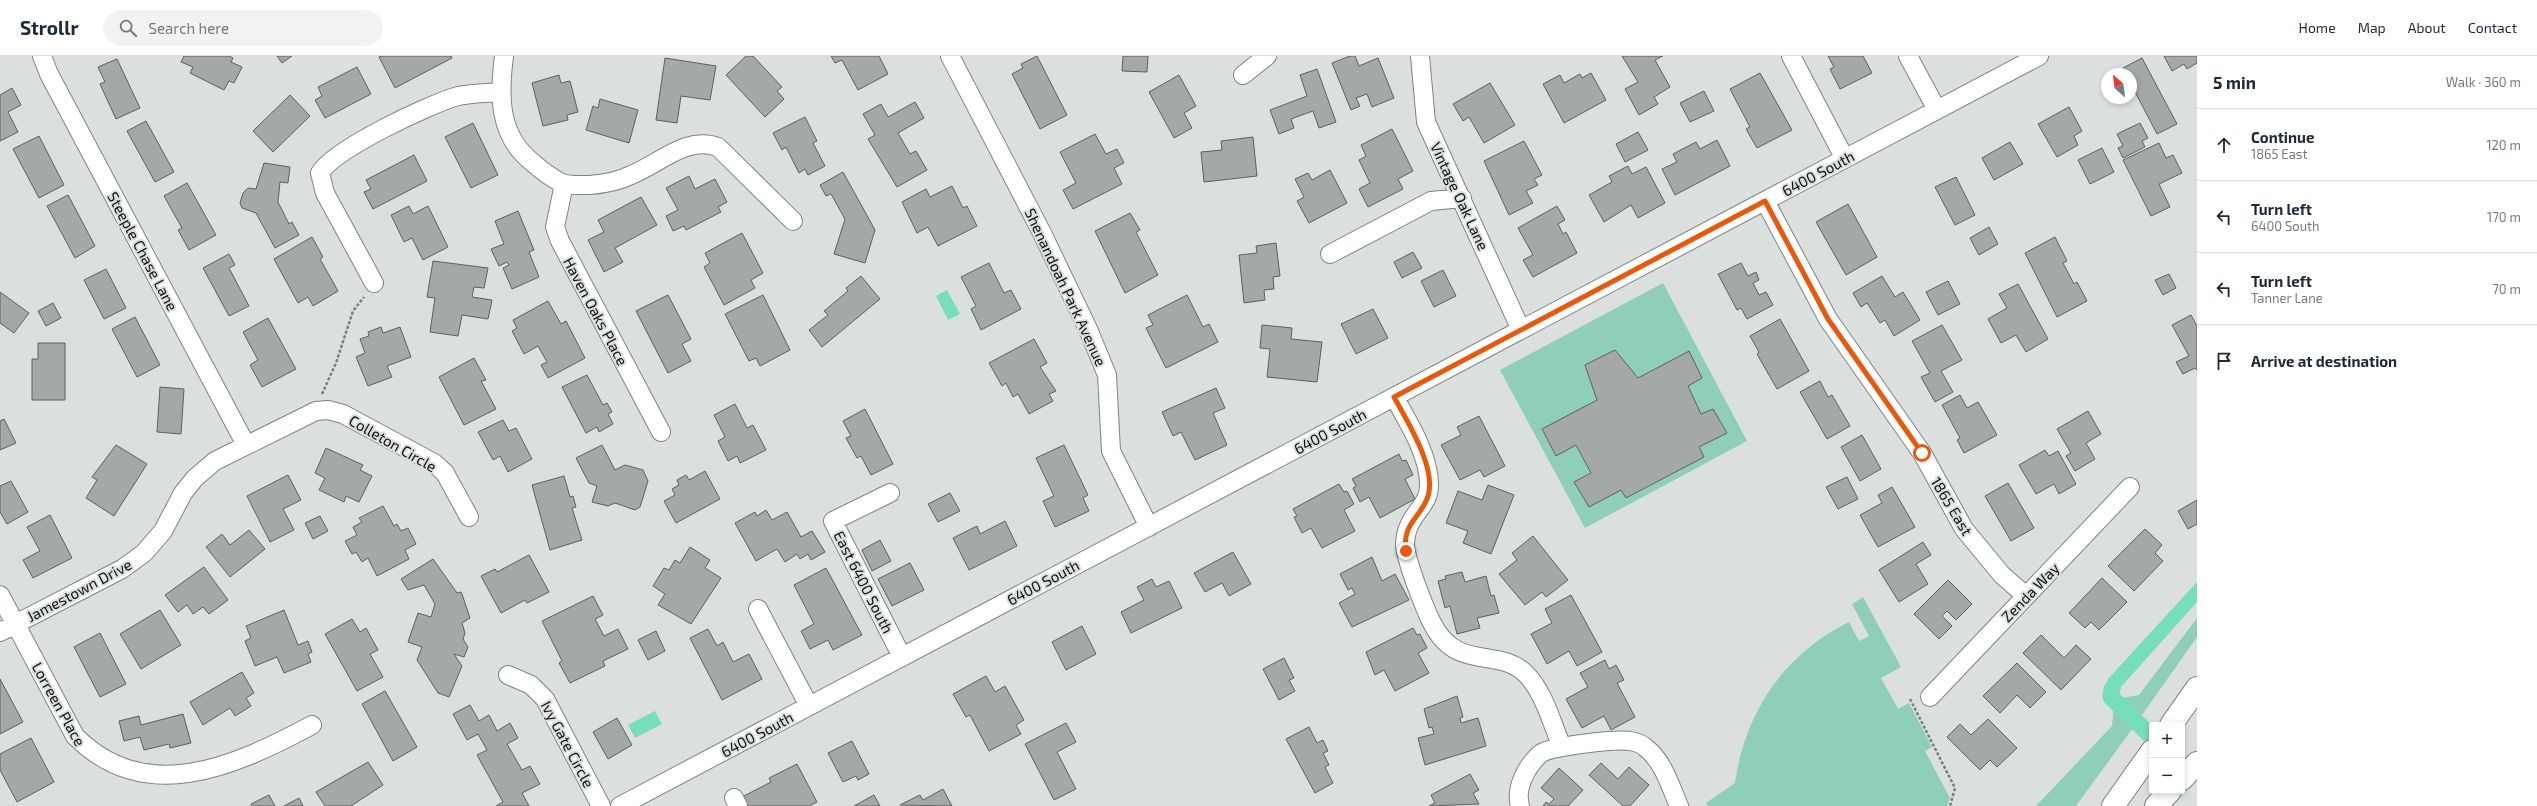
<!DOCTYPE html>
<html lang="en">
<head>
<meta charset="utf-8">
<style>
	body { margin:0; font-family:"Exo 2",sans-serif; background:#f2f2f3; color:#1f2937 }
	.controls { position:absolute; right:12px; bottom:12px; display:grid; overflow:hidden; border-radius:4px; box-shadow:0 2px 6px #0003 }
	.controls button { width:36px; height:36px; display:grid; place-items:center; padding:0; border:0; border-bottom:1px solid #e0e1e3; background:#fff; color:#1f2937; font:20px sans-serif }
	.compass { position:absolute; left:2101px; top:12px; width:36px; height:36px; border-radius:50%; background:#fff; box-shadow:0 2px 6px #0003; rotate:332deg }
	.stop { position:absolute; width:12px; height:12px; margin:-9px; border:3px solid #ea580c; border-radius:50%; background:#fff }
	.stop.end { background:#ea580c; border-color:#fff; box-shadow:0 1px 4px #0008 }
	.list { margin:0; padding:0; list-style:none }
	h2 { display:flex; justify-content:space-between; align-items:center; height:52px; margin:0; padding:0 16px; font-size:17px }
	h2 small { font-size:13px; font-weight:400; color:#747a83 }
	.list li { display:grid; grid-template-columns:26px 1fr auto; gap:12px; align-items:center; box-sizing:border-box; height:72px; padding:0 16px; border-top:1px solid #e0e1e3 }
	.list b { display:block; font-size:15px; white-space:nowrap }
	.list p { margin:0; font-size:13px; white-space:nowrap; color:#747a83 }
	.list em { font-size:13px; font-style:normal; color:#747a83 }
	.icon { flex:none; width:22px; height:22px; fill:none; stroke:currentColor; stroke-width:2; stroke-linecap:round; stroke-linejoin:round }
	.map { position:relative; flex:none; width:2197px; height:750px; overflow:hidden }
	header { display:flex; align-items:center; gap:24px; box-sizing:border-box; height:56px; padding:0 20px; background:#fff; border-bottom:1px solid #e0e1e3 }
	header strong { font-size:19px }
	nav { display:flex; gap:22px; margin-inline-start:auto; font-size:14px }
	.search { width:280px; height:36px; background:#f2f2f3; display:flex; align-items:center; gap:10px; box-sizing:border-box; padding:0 14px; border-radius:22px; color:#747a83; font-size:15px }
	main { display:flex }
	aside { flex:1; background:#fff }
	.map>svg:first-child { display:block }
</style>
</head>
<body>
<header>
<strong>Strollr</strong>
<div class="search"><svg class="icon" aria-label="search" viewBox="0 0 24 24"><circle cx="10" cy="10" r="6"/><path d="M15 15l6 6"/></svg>Search here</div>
<nav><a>Home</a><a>Map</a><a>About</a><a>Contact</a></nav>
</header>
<main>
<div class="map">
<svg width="2197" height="750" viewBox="0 0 2197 750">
	<rect width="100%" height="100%" fill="#dbe0de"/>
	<path fill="#8fceb8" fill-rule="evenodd" d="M1663 227 1747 385 1585 472 1500 314ZM1615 294 1638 322 1688 295 1702 322 1688 330 1701 358 1713 354 1727 377 1699 391 1704 401 1627 442 1621 434 1589 451 1574 426 1591 417 1576 389 1556 400 1542 374 1597 344 1585 309Z
		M1863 541 1901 611 1881 622 1898 653 1909 647 1932 691 1925 695 1950 742 1947 750H1708L1706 747 1735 727C1745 656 1784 598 1849 566L1859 585 1869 580 1852 548Z
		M2197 562V581L2142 659 2138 658 2121 642 2139 639Z
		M2114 648 2135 669 2076 750H2036L2112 670Z"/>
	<path fill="#76debc" d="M947 234 960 258 948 264 936 240Z
		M2197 526V546L2121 631 2117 640 2125 647 2114 655 2103 642 2108 623Z
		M655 655 662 668 635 682 628 669Z"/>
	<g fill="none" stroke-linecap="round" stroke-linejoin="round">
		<path stroke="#76debc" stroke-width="17" d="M2112 633 2111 641 2152 681"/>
	</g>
	<path fill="#a4a9a7" stroke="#5d605f" d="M184 0H229L233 2 231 6 242 11 234 27 229 25 224 34 190 17 193 11 181 6Z
		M277 0H292L282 7Z
		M382 0H451L452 2 395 32 379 1Z
		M746 0H753L782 31 777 35 784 43 765 61 726 19Z
		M831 0H879L888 18 858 34 842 4 835 7Z
		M1037 0 1067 59 1040 73 1012 18 1023 12 1021 8Z
		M1123 0H1148L1147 16 1122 15Z
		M1350 0H1355L1359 10 1378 2 1394 42 1372 51 1367 38 1356 42 1360 50 1351 54 1332 7Z
		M1622 0H1663L1655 4 1670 31 1654 41 1658 48 1639 59 1625 33 1638 26Z
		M1828 0H1863L1872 17 1840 33 1830 13 1834 11Z
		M2164 0H2197V7L2187 13 2184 8 2172 15Z
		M665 2 716 10 710 44 681 40 677 67 656 64Z
		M2142 2 2177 68 2157 78 2131 28V18H2126L2123 12Z
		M117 3 140 52 116 63 100 28 105 26 98 11Z
		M357 11 371 38 325 62 315 44 322 40 318 31Z
		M1317 13 1336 66 1319 72 1313 55 1291 63 1294 72 1279 78 1270 54 1307 40 1300 19Z
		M1591 17 1606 44 1564 67 1543 28 1560 19 1564 27 1580 18 1582 22Z
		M1760 17 1792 74 1757 92 1746 73 1750 71 1730 33Z
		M559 19 561 27 570 25 578 56 567 59 568 64 543 70 532 27Z
		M1179 19 1196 50 1184 57 1192 72 1174 82 1149 36Z
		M1490 27 1515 69 1484 87 1469 61 1463 65 1453 48Z
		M12 32 21 49 8 56 18 76 0 85V39Z
		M1704 35 1714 55 1690 66 1680 47Z
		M290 39 310 60 273 96 253 75Z
		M600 43 638 54 629 87 586 74 593 50 598 52Z
		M915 46 924 62 898 77 910 98 916 95 927 114 897 131 868 83 875 79 863 58 881 48 888 61Z
		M2069 51 2082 75 2074 80 2078 89 2057 101 2038 68Z
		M805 61 817 85 813 87 825 110 808 119 805 113 799 117 786 91 782 94 773 77Z
		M146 65 174 116 155 126 127 75Z
		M473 67 498 119 471 132 445 81Z
		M2140 67 2148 82 2142 85 2145 91 2123 102 2118 92 2123 90 2117 78Z
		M1392 73 1413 115 1398 123 1403 133 1368 151 1359 133 1370 127 1359 104 1366 100 1361 89Z
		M1638 76 1648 94 1625 106 1616 88Z
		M1095 78 1106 98 1117 93 1124 107 1114 112 1122 128 1073 153 1063 134 1076 127 1060 96Z
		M39 80 64 129 39 142 13 93Z
		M1253 81 1257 120 1204 126 1201 96 1222 94 1221 85Z
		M1717 84 1730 110 1675 139 1662 113 1677 106 1673 98 1696 86 1700 93Z
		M1524 85 1542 119 1534 123 1538 129 1526 135 1533 147 1509 159 1484 105Z
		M2010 86 2023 108 1994 124 1982 102Z
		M2159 87 2166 102 2173 99 2182 117 2159 128 2170 151 2151 160 2123 104Z
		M2102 92 2114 116 2090 128 2078 104Z
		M414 99 427 125 373 153 364 136 371 133 366 124Z
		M264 107 290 111 288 127 280 126 278 146 289 168 292 166 299 179 275 192 256 157 242 152 240 147 243 137 248 132 256 133Z
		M1628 110 1632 118 1646 111 1665 147 1638 162 1631 149 1604 166 1589 139 1612 126 1609 120Z
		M1330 114 1347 147 1309 167 1297 145 1304 141 1295 123 1308 117 1312 124Z
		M843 116 875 174 865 207 834 198 845 163 831 138 826 140 820 129Z
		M689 120 695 133 715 123 727 146 718 151 721 156 686 174 684 170 673 175 666 160 678 154 666 132Z
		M1956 121 1975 159 1955 169 1935 131Z
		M187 127 216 179 189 194 178 174 182 172 164 140Z
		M952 130 963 152 967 150 977 170 938 190 928 171 917 177 902 146 926 133 930 141Z
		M68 139 95 190 75 202 47 150Z
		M641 141 657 169 615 192 623 206 604 216 588 184 604 176 598 164Z
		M1848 148 1877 201 1846 219 1816 166Z
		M409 150 413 158 428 150 448 191 423 204 412 182 404 186 391 159Z
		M1557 150 1565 164 1558 168 1563 178 1566 176 1577 197 1533 221 1523 204 1533 199 1518 172Z
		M518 155 534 194 529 196 539 221 512 233 503 212 509 209 507 206 499 210 491 193 504 188 495 165Z
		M1130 157 1140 174 1136 176 1158 219 1125 237 1095 175Z
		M1989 171 1998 188 1979 199 1970 182Z
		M742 177 763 217 751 224 755 232 724 249 704 211 710 207 705 197Z
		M312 181 323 201 320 203 338 235 313 250 308 241 298 247 274 203Z
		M2055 181 2067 205 2063 207 2074 228 2077 226 2087 245 2057 261 2025 197Z
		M1276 187 1280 220 1273 221 1274 233 1264 234 1265 244 1244 247 1239 199 1257 197 1256 190Z
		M1413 196 1422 212 1402 222 1394 206Z
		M229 198 235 209 229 212 249 250 229 260 203 212Z
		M433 205 488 212 484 232 474 231 472 241 492 244 488 263 462 259 458 280 430 276 435 242 427 241Z
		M989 207 1004 237 1011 234 1021 253 981 274 971 253 976 250 961 221Z
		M1741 207 1748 220 1756 216 1759 224 1753 227 1759 239 1766 236 1773 249 1747 263 1741 252 1737 254 1718 218Z
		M106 213 126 252 104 263 84 224Z
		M1443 214 1456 240 1434 251 1421 225Z
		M2169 218 2176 232 2163 239 2155 224Z
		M861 220 880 243 822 291 809 274 828 259 824 255 848 235 846 232Z
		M1882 220 1895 241 1903 236 1920 264 1894 280 1885 264 1880 267 1867 247 1861 251 1853 237Z
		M1948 225 1960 248 1938 259 1926 236Z
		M2018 228 2048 283 2026 296 2016 279 2001 287 1988 263 2007 252 1999 238Z
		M0 236 29 257 14 277 0 267Z
		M668 239 691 283 682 288 691 305 668 317 636 255Z
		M763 239 790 294 760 310 756 302 749 305 725 258Z
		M1187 239 1203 271 1209 268 1218 286 1166 312 1146 272 1153 269 1148 259Z
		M548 245 561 268 566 265 585 302 548 322 541 309 547 306 538 290 524 298 512 275 517 272 513 264Z
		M53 247 61 262 46 270 38 255Z
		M1373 253 1388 282 1356 298 1341 268Z
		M2191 259 2197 270V314L2195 312 2183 318 2176 306 2189 300 2172 269Z
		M135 261 160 309 137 321 112 273Z
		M268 262 296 313 262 331 250 309 258 304 243 276Z
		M1780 263 1809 315 1777 333 1757 298 1759 296 1750 280Z
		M1262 269 1292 272 1291 283 1322 286 1317 326 1267 321 1270 293 1260 292Z
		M1942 269 1962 304 1941 315 1953 336 1935 346 1921 321 1930 317 1912 285Z
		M381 271 383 277 400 271 411 301 387 310 392 321 368 330 356 301 365 297 360 283 369 280 368 276Z
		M1034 283 1047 307 1040 311 1056 335 1049 338 1053 345 1029 358 1018 338 1013 341 1006 327 1002 330 989 307Z
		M38 287H65V344H32V303H38Z
		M1615 294 1638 322 1689 295 1702 322 1688 330 1701 358 1713 353 1727 377 1699 391 1704 401 1626 442 1621 434 1589 451 1574 426 1591 417 1576 389 1556 400 1542 373 1597 344 1585 309Z
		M474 302 486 324 481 325 496 353 464 369 439 321Z
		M587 319 603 349 607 347 612 356 608 358 613 368 599 376 597 371 586 377 562 331Z
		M1820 325 1828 341 1832 339 1850 370 1827 383 1800 336Z
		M160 331 184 333 181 378 157 376Z
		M1216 332 1225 352 1213 357 1227 389 1195 404 1181 376 1173 380 1162 356Z
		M1960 339 1967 352 1978 346 1997 379 1964 397 1957 384 1960 382 1942 349Z
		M735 348 747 372 753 369 766 394 740 407 737 400 728 405 718 385 725 381 714 359Z
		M865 353 893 408 871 419 861 400 857 402 846 382 851 380 843 365Z
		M2088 355 2101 378 2086 387 2095 403 2075 415 2066 400 2071 397 2057 373Z
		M1479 360 1505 410 1484 421 1480 414 1460 424 1441 389 1461 379 1457 371Z
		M4 363 16 387 0 394V365Z
		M503 364 509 375 516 372 532 403 508 416 500 400 493 404 478 376Z
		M1862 379 1881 413 1860 425 1841 391Z
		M116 389 147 408 114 460 86 442 97 424 92 421Z
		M602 389 615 414 625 409 643 414 648 425 640 451 635 454 615 447 608 450 592 446 597 430 589 427 576 402Z
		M1064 389 1088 439 1083 442 1089 455 1055 471 1043 445 1054 440 1036 402Z
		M326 392 363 409 360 414 372 420 359 446 346 440 344 446 319 434 325 422 315 417Z
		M2045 394 2049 400 2058 395 2076 428 2059 438 2054 428 2036 438 2019 409Z
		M1399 398 1402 405 1406 404 1413 419 1405 423 1415 443 1380 462 1369 441 1360 446 1353 432 1356 430 1352 423Z
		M705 415 720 443 676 467 664 445 675 439 672 433 679 429 677 424 686 419 689 424Z
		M288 419 301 444 283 453 294 474 270 486 247 440Z
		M564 420 570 441 573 440 576 451 572 452 582 484 550 494 532 429Z
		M1847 421 1858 443 1838 453 1826 431Z
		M11 425 28 456 7 468 0 456V430Z
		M2008 427 2034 472 2011 485 1985 440Z
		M1339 428 1344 436 1347 435 1354 448 1344 454 1355 475 1322 492 1311 472 1302 477 1294 461 1297 460 1293 453Z
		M1488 429 1514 439 1491 498 1463 487 1468 475 1446 467 1458 435 1482 444Z
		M1892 431 1915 471 1878 491 1860 459 1882 447 1878 439Z
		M950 437 960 455 938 466 928 448Z
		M2197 444V468L2188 473 2178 455Z
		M383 450 394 470 397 468 401 475 408 472 416 488 405 494 409 503 377 520 368 502 362 506 356 496 352 498 345 485 357 479 353 471 362 466 359 462Z
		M766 454 772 464 787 456 801 481 812 475 825 496 811 504 808 498 800 503 797 498 785 506 777 493 756 505 735 467 755 456 757 460Z
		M50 459 72 502 33 522 23 504 40 495 27 471Z
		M320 460 328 475 313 483 305 467Z
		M1005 465 1017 490 969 514 953 482 977 470 980 478Z
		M2145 473 2162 489 2155 497 2163 505 2134 535 2108 510Z
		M249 474 265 493 230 521 206 491 222 478 230 489Z
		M1533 480 1568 524 1546 541 1542 536 1525 549 1499 518 1517 504 1512 497Z
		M880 484 891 505 872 515 862 494Z
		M1923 486 1931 499 1916 508 1928 528 1899 546 1879 514Z
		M690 491 710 504 705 512 721 522 691 568 658 549 665 538 653 530 664 512 669 514 675 504 680 507Z
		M1233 496 1251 528 1229 540 1222 527 1205 536 1194 517Z
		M529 499 549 536 527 547 525 544 501 557 481 520 495 513 497 516Z
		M1372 501 1382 525 1395 518 1409 544 1352 571 1339 547 1355 538 1352 532 1348 534 1340 518Z
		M433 503 457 537 461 536 462 538 470 562 462 567 465 577 463 583 468 591 464 601 454 598 462 610 449 641 438 637 417 604 422 591 408 586 418 557 431 561 435 548 424 529 408 534 401 523Z
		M910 507 924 534 892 550 878 523Z
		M204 511 228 544 209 558 203 551 193 558 187 549 178 556 165 539Z
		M826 512 862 579 833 594 828 584 810 593 801 575 814 568 794 529Z
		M1462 516 1465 526 1486 520 1491 540 1494 539 1499 557 1477 562 1480 572 1457 578 1450 550 1445 552 1438 525 1446 523 1445 520Z
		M2102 522 2127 546 2099 574 2091 566 2085 572 2069 557Z
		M1152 523 1156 531 1169 525 1182 552 1131 577 1121 556 1144 544 1137 531Z
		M1948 524 1972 548 1956 564 1947 555 1942 560 1952 570 1939 583 1914 558Z
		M1571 539 1602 596 1577 610 1569 595 1547 608 1531 578 1552 567 1545 553Z
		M593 540 603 559 595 563 604 580 618 573 628 593 603 605 605 610 570 627 559 607 562 605 542 565Z
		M160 554 181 589 141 613 120 578Z
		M284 554 298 589 308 585 312 596 308 598 311 606 284 617 277 601 255 610 245 585 251 582 246 570Z
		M352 563 360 576 366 572 378 594 370 598 383 621 357 635 325 578Z
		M1082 570 1096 598 1066 614 1052 586Z
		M1413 572 1417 579 1420 578 1427 592 1418 597 1429 617 1395 635 1384 614 1375 619 1366 596Z
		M708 573 717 590 723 586 733 606 749 598 762 623 722 644 690 582Z
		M656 575 665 595 648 604 638 584Z
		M100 577 126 628 100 641 74 591Z
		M2041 579 2064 602 2076 589 2091 603 2061 634 2023 597Z
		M1284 602 1294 622 1289 624 1295 635 1279 644 1263 613Z
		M1605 604 1609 613 1616 609 1624 624 1617 627 1635 661 1611 674 1604 660 1582 672 1566 643 1588 631 1580 617Z
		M2017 607 2046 636 2030 652 2017 639 2000 657 1983 640Z
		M242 616 254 637 246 642 251 650 235 660 230 652 203 669 190 646Z
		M986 620 995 636 1005 630 1024 664 1016 669 1021 678 989 695 970 659 966 661 953 638Z
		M0 623 23 666 0 678Z
		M385 635 417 691 393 705 362 648Z
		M1457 640 1463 661 1460 662 1461 667 1478 662 1486 690 1425 709 1418 682 1434 678 1432 671 1429 672 1424 653Z
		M470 649 479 665 489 659 497 675 510 667 518 682 507 688 522 714 530 710 540 728 522 737 529 750H496L503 746 477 699 487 694 478 678 467 684 453 658Z
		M183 658 191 687 170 692 169 688 144 694 140 681 124 685 119 665 139 660 141 669Z
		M617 662 632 689 608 703 593 676Z
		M1988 663 2017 692 1997 711 1990 704 1980 714 1947 681 1960 668 1971 679Z
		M1066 667 1076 686 1057 696 1076 733 1054 744 1025 688Z
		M1309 671 1317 687 1323 684 1328 695 1323 697 1329 709 1325 711 1333 727 1315 737 1286 683Z
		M31 682 54 726 17 746 0 714V698Z
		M852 685 869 718 858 724 856 720 843 726 828 697Z
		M368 706 383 729 351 750H325L316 736Z
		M1601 707 1618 723 1629 711 1649 729 1630 750H1623L1589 719Z
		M797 708 817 746 809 750H747L742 741 771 726 769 722Z
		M1559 712 1583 734 1568 750H1543L1546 746 1549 748 1554 743 1541 732Z
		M1470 718 1479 734 1473 737 1479 748 1429 750 1435 747 1431 739Z
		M943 733 952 750 900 749 920 739 923 744Z
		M269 739 275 750H252L251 748Z
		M874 739 880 750H854Z
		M299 742 303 750H284Z"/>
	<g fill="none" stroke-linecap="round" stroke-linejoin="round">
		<defs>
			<path id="minor" d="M42 0 49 18 246 389
				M504 0C499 39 498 79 532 106 541 114 551 122 562 127 570 130 582 129 590 129 603 128 619 125 631 119 659 108 687 79 718 91L793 165
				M950 0 1042 177 1088 273 1107 319 1111 395 1149 471
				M1420 0 1426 66 1521 274
				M1791 0 1845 103
				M1908 0 1937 54
				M1243 19 1267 0
				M564 128 555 171 560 185 661 376
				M1765 145 1828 263 1922 397 1964 473 2002 519 2026 540
				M1330 198 1431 145 1462 142
				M374 227 325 137 320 117C334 93 430 48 458 40 471 37 487 37 501 36
				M1394 341C1408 365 1430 401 1429 430 1429 447 1415 455 1409 470 1406 476 1405 483 1405 490 1407 507 1424 551 1432 567 1457 617 1498 590 1526 618 1544 636 1552 668 1562 691
				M890 437 833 465 902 601
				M0 539 75 680C144 750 232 712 312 669
				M758 553 809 650
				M0 576 122 513 144 497 163 475 183 437 195 422 215 405 316 355 328 354 343 358 434 407 445 417 469 461
				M508 619 531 629 545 643 601 750
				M1930 641 2130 431
				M734 742 738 750
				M620 750 2039 0
				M1520 750C1515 732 1526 711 1540 698 1550 690 1616 683 1630 685 1636 686 1642 688 1646 692 1664 706 1670 730 1679 750"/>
			<path id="highway" d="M2171 669 2197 632
				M2182 723 2197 707
				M2113 750 2152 695
				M2156 750 2170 735"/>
		</defs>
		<use href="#minor" stroke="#7f8382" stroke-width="20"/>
		<use href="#highway" stroke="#7f8382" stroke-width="24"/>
		<path stroke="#7a7d7c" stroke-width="2.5" stroke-dasharray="3 2" stroke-linecap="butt" d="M322 338 336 307 353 255 364 241
			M1910 643 1955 732 1950 750"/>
		<use href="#minor" stroke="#fff" stroke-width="18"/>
		<use href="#highway" stroke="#fff" stroke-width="22"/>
	</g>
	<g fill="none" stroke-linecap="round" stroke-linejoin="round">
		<path stroke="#ea580c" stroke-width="5" d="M1406 495C1402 469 1418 464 1427 443 1439 415 1407 365 1394 341L1765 145 1828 263 1922 397"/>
	</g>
	<g text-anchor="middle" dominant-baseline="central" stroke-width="4" stroke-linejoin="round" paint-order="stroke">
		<g font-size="15" fill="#0e100f" stroke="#dbe0de">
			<text transform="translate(1818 117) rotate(-28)">6400 South</text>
			<text transform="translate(1460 140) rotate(65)">Vintage Oak Lane</text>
			<text transform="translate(143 195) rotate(62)">Steeple Chase Lane</text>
			<text transform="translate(1066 231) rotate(65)">Shenandoah Park Avenue</text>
			<text transform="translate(596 255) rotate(62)">Haven Oaks Place</text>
			<text transform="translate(1330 375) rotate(-28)">6400 South</text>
			<text transform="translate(393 387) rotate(30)">Colleton Circle</text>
			<text transform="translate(1952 450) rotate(59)">1865 East</text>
			<text transform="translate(864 526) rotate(63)">East 6400 South</text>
			<text transform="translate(1043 526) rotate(-28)">6400 South</text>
			<text transform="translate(79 534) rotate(-28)">Jamestown Drive</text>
			<text transform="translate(2030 536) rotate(-46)">Zenda Way</text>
			<text transform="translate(59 648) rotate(61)">Lorreen Place</text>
			<text transform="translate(757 678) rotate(-28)">6400 South</text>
			<text transform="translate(568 688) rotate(62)">Ivy Gate Circle</text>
		</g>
	</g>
</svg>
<div class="controls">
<button>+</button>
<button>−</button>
</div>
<svg class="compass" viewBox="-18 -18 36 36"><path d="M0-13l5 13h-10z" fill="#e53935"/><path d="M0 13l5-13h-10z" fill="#747a83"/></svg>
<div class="stop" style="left:1922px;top:397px"></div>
<div class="stop end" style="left:1406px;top:495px"></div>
</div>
<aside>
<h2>5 min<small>Walk · 360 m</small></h2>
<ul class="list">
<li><svg class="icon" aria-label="ahead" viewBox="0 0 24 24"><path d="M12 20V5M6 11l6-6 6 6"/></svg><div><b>Continue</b><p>1865 East</p></div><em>120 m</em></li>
<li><svg class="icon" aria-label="left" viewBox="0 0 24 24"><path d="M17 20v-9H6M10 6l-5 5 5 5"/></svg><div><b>Turn left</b><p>6400 South</p></div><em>170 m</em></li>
<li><svg class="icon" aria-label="left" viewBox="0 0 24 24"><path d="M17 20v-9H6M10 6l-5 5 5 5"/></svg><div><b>Turn left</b><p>Tanner Lane</p></div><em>70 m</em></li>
<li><svg class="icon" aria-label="arrive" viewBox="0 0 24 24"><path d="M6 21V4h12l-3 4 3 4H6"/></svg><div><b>Arrive at destination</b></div></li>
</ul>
</aside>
</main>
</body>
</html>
